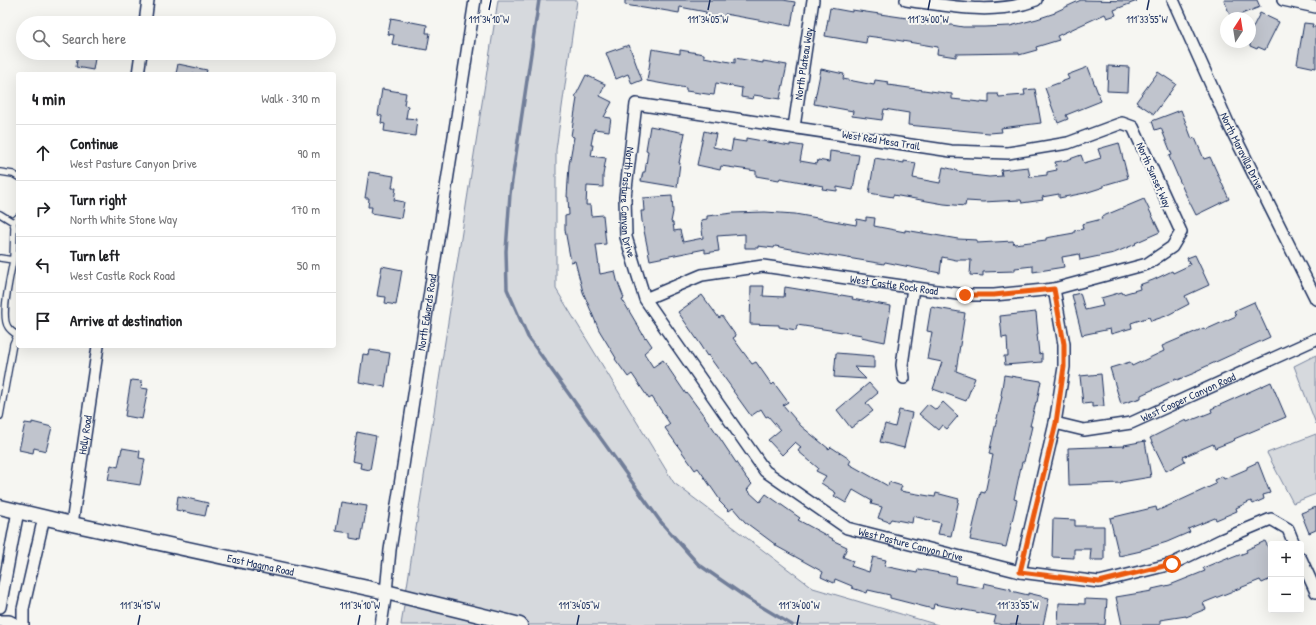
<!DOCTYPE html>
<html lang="en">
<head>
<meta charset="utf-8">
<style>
	body { margin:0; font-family:"Patrick Hand",sans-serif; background:#f2f2f2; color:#202124 }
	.controls { position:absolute; right:12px; bottom:12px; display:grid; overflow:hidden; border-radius:4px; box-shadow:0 4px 16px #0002 }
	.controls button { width:36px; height:36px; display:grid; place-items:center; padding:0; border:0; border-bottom:1px solid #e0e0e0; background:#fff; color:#202124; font:20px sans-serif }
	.compass { position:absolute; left:1220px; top:12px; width:36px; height:36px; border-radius:50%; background:#fff; box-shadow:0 4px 16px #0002; rotate:12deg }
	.stop { position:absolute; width:12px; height:12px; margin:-9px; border:3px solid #ea580c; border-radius:50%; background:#fff }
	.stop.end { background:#ea580c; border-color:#fff; box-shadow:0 1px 4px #0008 }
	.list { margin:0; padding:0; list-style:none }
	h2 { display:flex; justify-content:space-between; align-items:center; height:52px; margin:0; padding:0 16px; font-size:17px }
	h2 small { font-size:13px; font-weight:400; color:#757577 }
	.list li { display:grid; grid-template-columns:26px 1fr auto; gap:12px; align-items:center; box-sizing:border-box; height:56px; padding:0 16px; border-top:1px solid #e0e0e0 }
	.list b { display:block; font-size:15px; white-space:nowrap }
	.list p { margin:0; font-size:13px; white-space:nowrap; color:#757577 }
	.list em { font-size:13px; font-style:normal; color:#757577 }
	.icon { flex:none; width:22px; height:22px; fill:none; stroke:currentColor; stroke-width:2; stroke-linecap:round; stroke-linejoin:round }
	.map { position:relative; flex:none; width:1316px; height:625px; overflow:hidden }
	.search { position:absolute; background:#fff; box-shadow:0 4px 16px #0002; left:16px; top:16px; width:320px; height:44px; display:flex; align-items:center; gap:10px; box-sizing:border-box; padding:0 14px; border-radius:22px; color:#757577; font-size:15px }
	.panel { position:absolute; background:#fff; box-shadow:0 4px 16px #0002; left:16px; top:72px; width:320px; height:276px; border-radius:4px }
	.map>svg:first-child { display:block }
</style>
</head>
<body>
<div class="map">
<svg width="1316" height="625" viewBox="0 0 1316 625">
	<rect width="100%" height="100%" fill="#f6f6f2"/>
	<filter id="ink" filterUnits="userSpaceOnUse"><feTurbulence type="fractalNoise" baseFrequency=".025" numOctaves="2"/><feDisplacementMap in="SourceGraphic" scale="8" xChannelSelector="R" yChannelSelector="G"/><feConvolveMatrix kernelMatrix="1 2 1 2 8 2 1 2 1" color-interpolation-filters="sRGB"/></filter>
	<g filter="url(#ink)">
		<path fill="#d6d9dd" stroke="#78849e" d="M498 0H577L556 150V289L674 483 813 588 938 625H401Z
			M1316 355V424L1294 366Z
			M1316 434V494L1293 503 1267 453Z"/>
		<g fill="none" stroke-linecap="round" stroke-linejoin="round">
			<path stroke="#717e99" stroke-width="3.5" d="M539 0 510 194 506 251 507 289 528 337 660 521 698 564 747 598 792 625"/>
		</g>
		<path fill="#c0c4cd" stroke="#1b2f5e" d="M625 0H783L795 2 791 26 725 14 723 23 705 19 706 12 680 7 679 13 656 9V10L625 5Z
			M1081 0 1137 1 1114 10 1116 15 1107 18 1105 14 1057 36 1059 40 1036 47 1037 50 1019 55V53L956 54V57L937 54 938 47 890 39 867 36 866 43 825 36 830 8 852 12V10L928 21 963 27H984L1010 26 1037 19 1055 13V12Z
			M1224 0H1257L1260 7 1231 18Z
			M1260 13 1279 22 1265 50 1258 47 1257 49 1250 46V33Z
			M391 18 427 25 426 33H430L427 50 392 44 394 35 388 34Z
			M1304 23 1313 24 1312 27H1316V68L1297 64Z
			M629 45 642 80 632 84 628 74 616 79 606 53Z
			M652 49 680 54V50L704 54V57L735 63V58L763 63V61L787 65 780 99 754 95 753 99 741 97 742 88 716 83 714 95 686 91V88L647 81Z
			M78 53H96L93 70 76 67Z
			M178 64 207 70 206 74H176Z
			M1108 66 1129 67 1128 92 1107 91Z
			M1088 67 1101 101 1066 115 1068 119 1058 123 1045 88 1069 79 1067 75Z
			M821 69 844 74 843 79 874 85 875 80 889 82 888 85 952 94V99L989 103V94H998L999 97 1025 95 1024 90 1035 89 1041 123 1001 128 1002 132 989 133 908 125 909 113 884 109 882 120 852 116 853 111 814 104Z
			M1158 72 1176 84 1154 114 1136 102Z
			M586 75 605 84 600 96 612 102 604 117 611 118 609 131 594 129 591 145H593L591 156 606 158 603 175V187L587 186 586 205H590L591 216 603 215 606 244 596 245 600 274 615 271 617 280 624 298 622 299 645 338 646 337 652 346 644 353 653 367 663 360 686 394 687 393 713 428 747 479 752 484 747 490 760 502 766 494 800 518 798 520 833 539 832 540 847 547 843 557 853 561 851 566 869 572 873 557 886 560 884 566 917 573 918 569 956 576 955 583 983 588 984 583 1011 589V591L1028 595V593L1049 598 1043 625H1003L994 623 996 616 934 604 933 609 890 598V595L868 590 867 593 852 588V586L835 579 834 583 821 577 823 572 776 546V545L745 522 733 508 729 511 719 501 720 500 698 468 695 470 665 428 670 424 652 397 649 399 632 374 628 377 615 359 616 358 599 330 583 292 575 261 571 262 565 230V216L569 215 568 197H567L569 165 574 137 571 136 577 98 575 97Z
			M382 89 406 93 404 105 408 106 406 118 417 119 415 136 384 131 385 124 381 123 382 116 378 115Z
			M1181 110 1192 139 1195 138 1204 159 1210 157 1229 199 1196 215 1184 191 1169 156 1172 155 1161 128 1155 130 1152 121Z
			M650 126 685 133 679 163H680L677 187 641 181 643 172H645L648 151 646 150Z
			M704 131 716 134 713 147 731 151 733 140 746 142V138L790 146V144L803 146 800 161 817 164 818 160 829 162 830 151 859 155 853 190 837 187V191L822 189 823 186 780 178 779 180 756 176V171L721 166 720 170 697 165Z
			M1119 143 1128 178 1104 185V187L1085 193 1059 198V194L1042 197 1043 200 1022 203 1021 200 983 202 966 201 965 206 944 204 893 195V197L869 193 875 158 904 163V161L916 163 913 178 940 183 943 167 956 170V171L972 173V175L989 177 1002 176 1001 170 1028 167 1030 177 1047 175V172L1057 170 1055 162 1067 160 1081 155 1084 163 1101 158 1098 149Z
			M369 172 394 176 392 188H396L394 200 404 202 401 218 371 213 372 207H368L369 198H365Z
			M672 196 673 212 671 222 673 223 674 231 680 230 683 242 703 238 701 220 707 219V216L733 213 765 212 795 214 856 225 857 219 866 221V217L875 218 874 226 905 232V230L958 239 977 240V243L1013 241 1014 244 1046 240V238L1074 233V231L1083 229 1082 224 1102 219 1101 217 1144 199 1160 232 1135 243 1136 244 1114 253 1080 260 1079 254 1062 257 1064 267 1033 272V266L1015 268V271L983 272V276L970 275 971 260H956L942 257 940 273 885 262 884 264 829 255V256L775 246 774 248 758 246V248H745V234L717 236 719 251 705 253V249L650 260 642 221 641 211H644L643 198Z
			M1195 255 1209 285 1185 296 1189 304 1166 316 1151 321 1149 317 1131 323 1132 328 1111 334 1110 329 1082 335 1072 295 1080 293 1085 310 1103 306 1101 298 1122 292 1123 294 1140 289 1139 285 1153 280 1172 271 1173 273 1190 265 1187 258Z
			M382 266 402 270 396 305 385 303 386 297 377 296Z
			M751 286H764L763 296 784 297 785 287 840 296 841 295 853 297 852 299 891 306 885 342 861 337 862 335 797 325 796 330 779 327V325L750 324Z
			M702 295 719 318 722 316 736 336 733 338 752 364 756 362 772 385 774 383 788 402 783 405 801 426 829 449 831 447 851 460 849 464 888 486 889 482 902 486 900 491 935 497 936 493 959 499 951 536 938 534 941 523 913 516 912 523 891 519 889 522 878 518 882 507 871 504 872 501 853 490 846 503 834 496 836 493 821 483 826 476 816 471 818 468 798 451 801 447 795 442 782 455 768 440 780 430 768 416 766 417 761 409 751 416 733 391H734L708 355 707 356 700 345H701L678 312Z
			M1254 302 1270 337 1196 371 1197 372 1177 380 1176 379 1141 395V398L1121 404 1110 368 1130 362 1132 366 1164 351 1162 346 1204 328 1205 330 1236 316 1234 311Z
			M931 307 965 313 956 371 975 378 966 401 933 389 942 362 927 359 932 332 927 331Z
			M1036 312 1038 334H1037L1039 354 1042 353V362L1005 365 1004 356H1008L1007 337 1002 338 1000 316Z
			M370 350 390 353 385 387 359 382 363 354 369 355Z
			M836 353 874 356V368L854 367 866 379 834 377Z
			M1101 374 1104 406 1092 407V403L1083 404 1080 376Z
			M1004 375 1041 381 1037 402H1036L1030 426H1032L1024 462H1022L1014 499 1017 500 1006 547 970 540 981 492 985 493 993 455 989 454 1002 396 1001 395Z
			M131 380 142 381 141 388 148 389 142 419 125 416Z
			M1271 382 1286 417 1234 439 1235 440 1215 448 1213 444 1183 457 1185 461 1166 471 1150 438 1186 420 1187 422 1212 412 1211 409Z
			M869 383 878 393 866 403 873 411 851 428 837 410Z
			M943 402 958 416 947 429 942 425 938 430 919 414 928 404 936 410Z
			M899 410 912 413 904 448 880 442 885 424 895 427Z
			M32 422 52 427 46 451 34 448 33 453 19 450 25 423 32 424Z
			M357 432 376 436 370 470 360 468 361 463 352 461Z
			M1145 441 1151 477 1121 482V483L1069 485 1068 448 1125 446 1124 445Z
			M122 448 140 451 139 458 145 459 140 485 108 480 111 465 118 467Z
			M1258 462 1270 493 1263 495 1264 499 1253 504 1251 501 1236 508 1237 511 1216 520 1215 518 1188 529 1190 532 1167 542 1141 550V551L1119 556 1110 518 1156 507 1157 511 1216 484 1214 480 1222 476 1224 479 1247 469V467Z
			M178 496 208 503 205 516 176 510Z
			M341 502 367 506 361 540 350 538V533L336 531Z
			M1316 507V530L1309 533 1301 513Z
			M1053 519 1075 520V526H1104V560H1090L1091 549H1074V558L1052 557Z
			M1265 541 1271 553V579L1262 583 1260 580 1203 603 1206 609 1186 617V616L1160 620V625H1122L1116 597 1152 591V589L1170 585 1205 571 1203 568 1229 557V559L1247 552 1246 550Z
			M1085 599 1107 600 1105 625H1058L1059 603 1085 604Z"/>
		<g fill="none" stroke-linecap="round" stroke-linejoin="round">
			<defs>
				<path id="service" d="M0 172 13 174 18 177
					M0 214 13 222 14 227 13 260
					M13 222 18 217
					M0 258 13 260C11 274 0 316 8 327 10 330 14 333 17 335
					M0 416 13 344 18 333"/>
				<g id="minor">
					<path d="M906 0C949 6 994 16 1036 0"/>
					<path id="s1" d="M1173 0 1229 125 1316 299"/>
					<path d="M1283 0 1316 7"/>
					<path d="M145 23 148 0"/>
					<path d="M138 74 141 53"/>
					<path id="s2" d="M794 127 813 0"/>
					<path id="s3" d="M645 299 702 275 763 266 965 295H994L1054 289 1147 264 1172 247 1181 232 1133 127 1122 123 1068 143 1008 153 951 151 636 104 625 197 626 237 645 299 765 471 847 528 1020 572 1099 582 1172 564 1221 540 1271 519 1288 529 1294 544"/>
					<path d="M904 378 902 365 913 288"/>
					<path id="s4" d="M1055 423 1084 430 1131 423 1316 339"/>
					<path id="s5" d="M72 524 98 346"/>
					<path d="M1301 559 1316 592"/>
					<path d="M1020 572 1055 423 1064 367V344L1054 289"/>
					<path d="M0 607 18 511"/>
					<path d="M0 621H9L17 625"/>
					<path d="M23 625V609L44 517"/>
					<path id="s6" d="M381 625 386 592 390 550 475 0"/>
				</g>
				<g id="tertiary">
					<path id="s7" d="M0 507 72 524 386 592 520 625"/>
				</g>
			</defs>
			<use href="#service" stroke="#1b2f5e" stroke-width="8"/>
			<use href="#minor" stroke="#1b2f5e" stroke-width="14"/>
			<use href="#tertiary" stroke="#1b2f5e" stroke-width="17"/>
			<use href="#service" stroke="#f6f6f2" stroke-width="5.5"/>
			<use href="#minor" stroke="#f6f6f2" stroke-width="11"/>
			<use href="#tertiary" stroke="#f6f6f2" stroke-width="14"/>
		</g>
	</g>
	<g fill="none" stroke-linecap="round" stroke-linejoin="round" filter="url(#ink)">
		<path stroke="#ea580c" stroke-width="5" d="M965 295H994L1054 289 1064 344V367L1056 423 1020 572 1099 582 1172 564"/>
	</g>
	<path fill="none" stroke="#1b2f5e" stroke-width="1.5" d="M489 10 491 0M708 10 710 0M928 10 930 0M1147 10 1149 0M138 625 140 615M358 625 360 615M577 625 579 615M797 625 799 615M1016 625 1018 615"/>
	<g text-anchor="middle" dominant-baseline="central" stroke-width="4" stroke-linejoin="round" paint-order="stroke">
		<g font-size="11" fill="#1b2f5e" stroke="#f6f6f2">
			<text stroke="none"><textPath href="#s2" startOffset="64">North Plateau Way</textPath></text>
			<text transform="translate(881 140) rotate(9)">West Red Mesa Trail</text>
			<text stroke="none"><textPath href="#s1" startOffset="166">North Maravilla Drive</textPath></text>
			<text transform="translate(1154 175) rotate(66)">North Sunset Way</text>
			<text stroke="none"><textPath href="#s3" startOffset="1281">North Pasture Canyon Drive</textPath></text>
			<text stroke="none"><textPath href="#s3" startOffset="256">West Castle Rock Road</textPath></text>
			<text stroke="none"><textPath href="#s6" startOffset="316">North Edwards Road</textPath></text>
			<text stroke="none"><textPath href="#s4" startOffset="140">West Cooper Canyon Road</textPath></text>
			<text stroke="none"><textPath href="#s5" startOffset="90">Holly Road</textPath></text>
			<text stroke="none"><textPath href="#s3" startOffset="1756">West Pasture Canyon Drive</textPath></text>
			<text stroke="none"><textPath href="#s7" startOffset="267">East Magma Road</textPath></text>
		</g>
	</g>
	<g font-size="10" text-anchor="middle" fill="#1b2f5e" stroke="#f6f6f2" stroke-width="4" stroke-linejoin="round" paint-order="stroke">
		<text x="489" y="23">111°34'10"W</text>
		<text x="708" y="23">111°34'05"W</text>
		<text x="928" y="23">111°34'00"W</text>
		<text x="1147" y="23">111°33'55"W</text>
		<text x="140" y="609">111°34'15"W</text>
		<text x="360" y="609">111°34'10"W</text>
		<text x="579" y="609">111°34'05"W</text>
		<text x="799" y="609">111°34'00"W</text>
		<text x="1018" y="609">111°33'55"W</text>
	</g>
</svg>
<div class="controls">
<button>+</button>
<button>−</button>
</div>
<svg class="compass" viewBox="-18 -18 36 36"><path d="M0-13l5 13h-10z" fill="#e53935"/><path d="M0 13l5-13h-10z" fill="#757577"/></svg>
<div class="stop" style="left:1172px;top:564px"></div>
<div class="stop end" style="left:965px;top:295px"></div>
<div class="search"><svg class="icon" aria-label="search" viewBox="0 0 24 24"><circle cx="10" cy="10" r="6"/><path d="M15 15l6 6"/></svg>Search here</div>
<section class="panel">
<h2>4 min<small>Walk · 310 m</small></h2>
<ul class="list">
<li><svg class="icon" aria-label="ahead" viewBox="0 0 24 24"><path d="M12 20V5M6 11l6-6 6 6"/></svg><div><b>Continue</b><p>West Pasture Canyon Drive</p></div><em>90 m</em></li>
<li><svg class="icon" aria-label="right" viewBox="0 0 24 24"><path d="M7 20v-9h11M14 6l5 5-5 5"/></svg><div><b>Turn right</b><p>North White Stone Way</p></div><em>170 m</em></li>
<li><svg class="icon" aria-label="left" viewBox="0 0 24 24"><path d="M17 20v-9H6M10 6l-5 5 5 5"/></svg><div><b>Turn left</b><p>West Castle Rock Road</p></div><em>50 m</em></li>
<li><svg class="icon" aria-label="arrive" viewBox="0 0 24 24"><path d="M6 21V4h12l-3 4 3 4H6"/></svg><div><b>Arrive at destination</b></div></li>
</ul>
</section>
</div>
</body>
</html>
